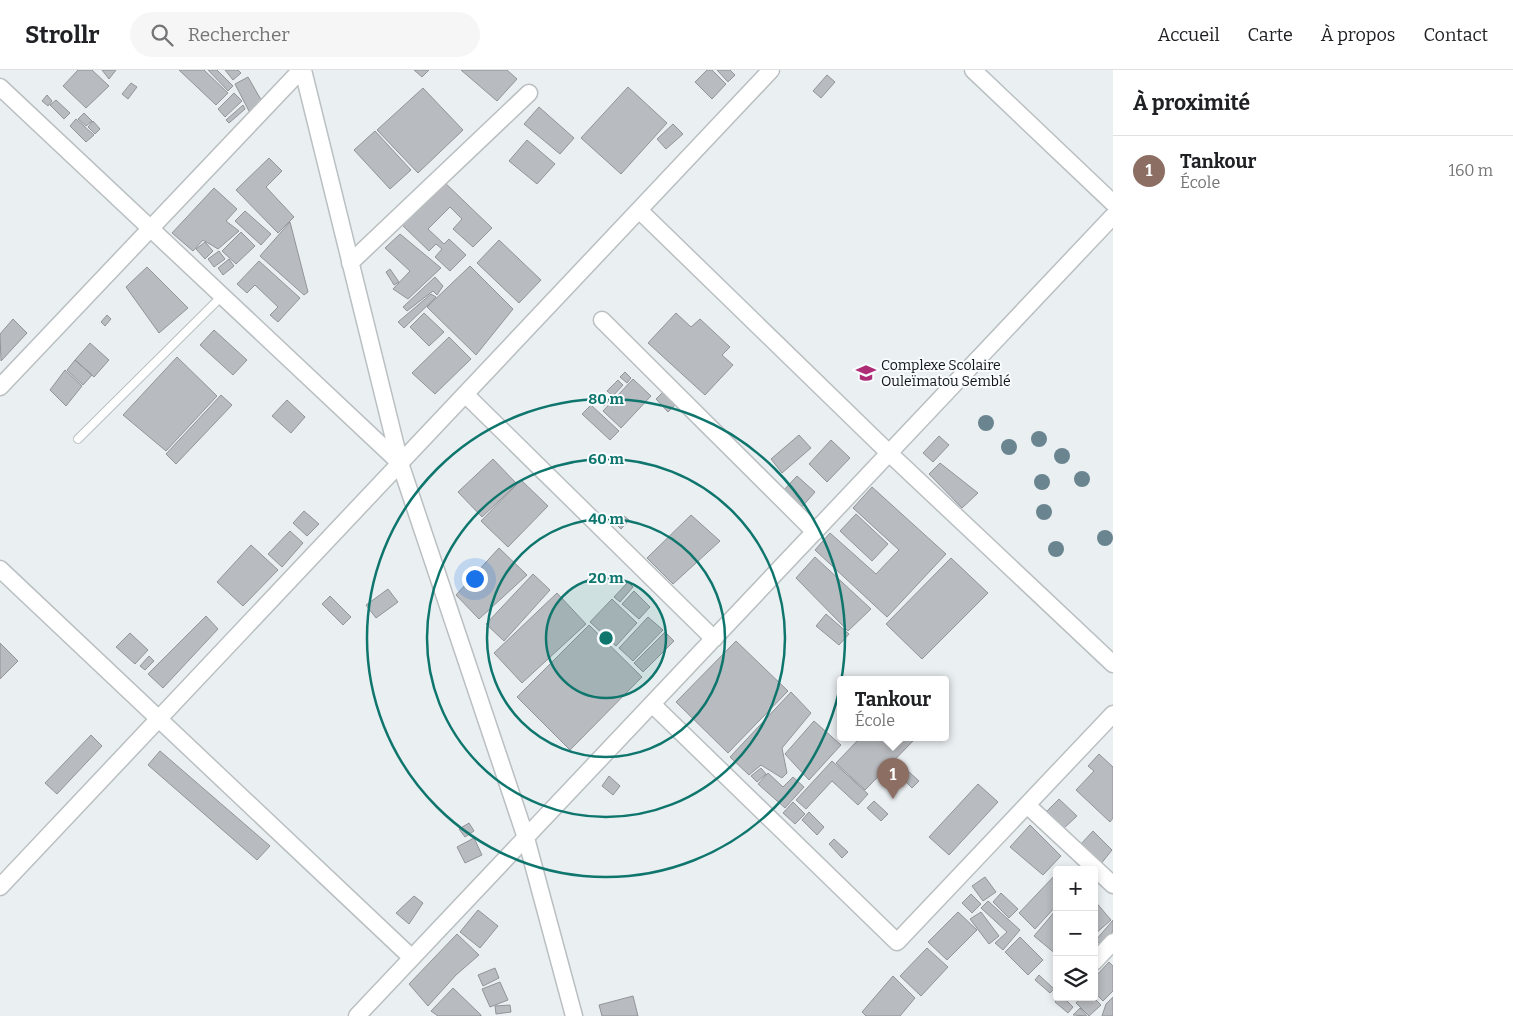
<!DOCTYPE html>
<html lang="fr">
<head>
<meta charset="utf-8">
<style>
	body { margin:0; font-family:Bitter,serif; background:#f6f6f6; color:#202124 }
	.controls { position:absolute; right:15px; bottom:15px; display:grid; overflow:hidden; border-radius:5px; box-shadow:0 2px 8px #0003 }
	.controls button { width:45px; height:45px; display:grid; place-items:center; padding:0; border:0; border-bottom:1px solid #e0e0e0; background:#fff; color:#202124; font:25px sans-serif }
	.you { position:absolute; left:474px; top:508px; width:18px; height:18px; margin:-12px; border:4px solid #fff; border-radius:50%; background:#1a73e8; box-shadow:0 0 0 8px #1a73e833 }
	.badge { display:grid; place-items:center; width:32px; height:32px; border-radius:50%; background:#0b8043; color:#fff; font-size:16px; font-weight:700 }
	.pin { position:absolute; translate:-50% -41px; filter:drop-shadow(0 1px 2px #0008) }
	.pin::after { content:''; position:absolute; top:26px; width:18px; height:15px; background:inherit; clip-path:polygon(0 0,100% 0,50% 100%) }
	.popup { position:absolute; left:837px; top:606px; width:112px; height:65px; box-sizing:border-box; display:grid; place-content:center; border-radius:5px; background:#fff; filter:drop-shadow(0 1px 4px #0005); font-size:16px; white-space:nowrap; color:#757577 }
	.popup b { font-size:19px; color:#202124 }
	.popup::after { content:''; position:absolute; left:50%; top:100%; margin-left:-10px; border:10px solid transparent; border-top-color:#fff }
	.list { margin:0; padding:0; list-style:none }
	h2 { display:flex; justify-content:space-between; align-items:center; height:65px; margin:0; padding:0 20px; font-size:21px }
	h2 small { font-size:16px; font-weight:400; color:#757577 }
	.list li { display:grid; grid-template-columns:32px 1fr auto; gap:15px; align-items:center; box-sizing:border-box; height:70px; padding:0 20px; border-top:1px solid #e0e0e0 }
	.list b { display:block; font-size:19px; white-space:nowrap }
	.list p { margin:0; font-size:16px; white-space:nowrap; color:#757577 }
	.list em { font-size:16px; font-style:normal; color:#757577 }
	.icon { flex:none; width:28px; height:28px; fill:none; stroke:currentColor; stroke-width:2; stroke-linecap:round; stroke-linejoin:round }
	.map { position:relative; flex:none; width:1113px; height:946px; overflow:hidden }
	header { display:flex; align-items:center; gap:30px; box-sizing:border-box; height:70px; padding:0 25px; background:#fff; border-bottom:1px solid #e0e0e0 }
	header strong { font-size:24px }
	nav { display:flex; gap:28px; margin-inline-start:auto; font-size:18px }
	.search { width:350px; height:45px; background:#f6f6f6; display:flex; align-items:center; gap:12px; box-sizing:border-box; padding:0 18px; border-radius:28px; color:#757577; font-size:19px }
	main { display:flex }
	aside { flex:1; background:#fff }
	.map>svg:first-child { display:block }
</style>
</head>
<body>
<header>
<strong>Strollr</strong>
<div class="search"><svg class="icon" aria-label="search" viewBox="0 0 24 24"><circle cx="10" cy="10" r="6"/><path d="M15 15l6 6"/></svg>Rechercher</div>
<nav><a>Accueil</a><a>Carte</a><a>À propos</a><a>Contact</a></nav>
</header>
<main>
<div class="map">
<svg width="1113" height="946" viewBox="0 0 1113 946">
	<rect width="100%" height="100%" fill="#eaeff2"/>
	<path fill="#b8bbbf" stroke="#919498" d="M78 0H92L109 16 86 38 63 16Z
		M102 0H116L109 9Z
		M179 0H204L228 23 216 35Z
		M208 0H217L233 16 228 21Z
		M225 0H238L241 3 233 10Z
		M414 0H429L422 7Z
		M461 0H507L517 9 497 31Z
		M707 0H712L726 14 712 29 695 12Z
		M717 0H730L735 5 728 12Z
		M827 5 835 12 821 28 813 21Z
		M248 7 264 35 250 43 235 14Z
		M131 13 137 17 128 29 122 24Z
		M628 17 667 53 621 104 581 68Z
		M423 18 463 60 418 103 377 60Z
		M234 23 242 31 225 47 218 39Z
		M47 25 52 31 48 36 42 31Z
		M56 30 70 43 64 49 50 35Z
		M243 35 245 39 229 53 226 50Z
		M539 37 574 68 560 84 524 54Z
		M84 43 92 51 86 56 78 49Z
		M76 49 94 65 86 72 70 56Z
		M93 51 100 59 95 64 88 57Z
		M673 54 683 64 666 79 657 69Z
		M375 61 411 100 390 119 354 80Z
		M527 70 555 94 537 114 509 91Z
		M269 88 282 101 266 117 294 147 278 163 236 120Z
		M442 110 492 158 473 177 453 159 462 149 450 137 428 159 444 174 449 169 466 185 450 201 435 187 442 179 436 174 429 181 400 153Z
		M214 118 237 139 226 151 239 161 218 179 203 170 193 181 172 163Z
		M245 141 271 164 261 175 235 151Z
		M290 152 308 222 304 225 260 186Z
		M241 162 255 176 236 194 222 181Z
		M400 164 441 198 408 229 393 219 410 201 385 178Z
		M499 170 541 210 519 233 477 193Z
		M205 172 213 181 205 189 196 179Z
		M219 181 225 189 214 197 208 189Z
		M229 189 234 196 223 205 218 198Z
		M259 191 300 228 278 252 270 245 278 237 255 215 247 223 237 214Z
		M470 196 513 239 476 285 427 237Z
		M147 197 188 238 159 263 126 217Z
		M390 199 399 212 394 215 386 202Z
		M435 207 443 216 437 225 433 221 407 241 403 237Z
		M431 224 436 227 404 258 398 252Z
		M424 243 444 262 429 276 410 257Z
		M676 243 691 257 700 249 730 277 722 285 733 295 705 325 648 273Z
		M107 245 111 249 105 256 101 252Z
		M13 249 27 263 1 291 0 264Z
		M214 260 247 290 233 305 200 275Z
		M449 267 471 289 435 324 412 303Z
		M90 273 109 290 94 307 75 290Z
		M177 287 217 326 166 381 123 345Z
		M75 290 92 305 83 315 67 300Z
		M65 300 82 316 66 336 50 320Z
		M625 302 631 308 627 313 620 307Z
		M633 309 651 326 621 358 603 341Z
		M618 310 623 315 613 326 607 321Z
		M666 319 679 331 668 342 656 329Z
		M603 323 610 330 604 336 597 330Z
		M221 325 232 335 176 394 166 384Z
		M287 330 305 347 291 363 272 346Z
		M591 335 619 361 610 370 582 344Z
		M799 365 811 378 782 403 771 389Z
		M939 366 949 375 933 392 923 383Z
		M831 370 850 388 827 412 809 394Z
		M493 389 517 414 482 447 458 422Z
		M940 393 978 423 962 438 929 404Z
		M797 406 815 422 801 438 782 422Z
		M521 410 548 436 508 477 481 451Z
		M872 417 946 484 887 547 815 480 830 463 876 504 899 480 853 438Z
		M304 441 319 454 307 466 293 453Z
		M856 444 888 474 872 491 840 461Z
		M691 445 720 471 673 514 647 488Z
		M624 446 629 450 621 459 617 455Z
		M290 461 303 473 282 497 268 484Z
		M251 475 278 500 243 536 217 512Z
		M499 478 527 505 479 549 456 525Z
		M815 487 871 539 848 561 796 508Z
		M951 488 988 523 922 589 886 554Z
		M533 504 550 520 504 571 486 554Z
		M628 512 633 517 620 532 614 527Z
		M388 519 398 532 376 548 366 535Z
		M634 521 650 537 639 549 622 534Z
		M557 523 586 554 522 613 494 583Z
		M330 526 351 547 343 555 322 534Z
		M612 529 637 553 616 576 590 552Z
		M826 544 849 564 839 575 816 556Z
		M206 546 218 559 163 618 148 604Z
		M648 547 663 560 633 591 619 578Z
		M589 555 642 607 570 680 517 627Z
		M665 562 674 571 643 602 634 593Z
		M130 563 148 580 135 594 116 577Z
		M736 571 788 621 728 683 676 632Z
		M0 573 18 591 0 609Z
		M149 586 154 591 145 600 140 596Z
		M791 622 811 643 782 678 787 703 782 708 761 695 749 705 730 687Z
		M814 651 841 675 809 710 785 684Z
		M91 665 102 676 57 724 45 713Z
		M860 668H916L865 720 836 693Z
		M160 681 270 776 257 790 148 695Z
		M1099 684 1113 697V748L1110 752 1076 720 1094 701 1088 696Z
		M832 691 868 724 858 735 832 711 806 739 796 730Z
		M761 698 766 704 757 712 751 706Z
		M908 701 919 711 912 718 901 707Z
		M768 703 783 717 793 707 804 717 785 738 758 714Z
		M609 706 620 716 613 725 602 716Z
		M978 714 998 732 949 785 929 767Z
		M1059 729 1077 746 1063 759 1046 742Z
		M874 731 888 744 881 751 867 738Z
		M793 732 805 744 795 754 783 743Z
		M809 742 824 757 817 765 802 750Z
		M469 753 474 761 465 767 459 759Z
		M1030 755 1061 786 1043 805 1010 777Z
		M1093 761 1112 780 1100 795 1080 775Z
		M474 768 482 785 465 793 457 777Z
		M834 769 848 782 842 788 829 774Z
		M1057 803V835L1035 859 1019 843Z
		M985 807 996 822 983 831 972 816Z
		M1001 823 1018 839 1009 848 993 832Z
		M971 824 981 834 972 843 962 833Z
		M414 826 423 833 409 854 396 843Z
		M1094 830 1111 850 1094 865Z
		M988 831 1020 860 1003 880 995 873 1007 862 981 838Z
		M478 840 498 856 480 878 460 862Z
		M1056 840 1057 841V885L1034 866Z
		M958 842 977 860 947 890 928 872Z
		M981 842 999 866 989 874 970 849Z
		M1113 850V861L1101 875 1096 870Z
		M457 864 479 885 456 905 428 936 409 914Z
		M1020 867 1043 890 1028 905 1005 882Z
		M927 878 948 897 921 926 900 906Z
		M1109 892 1113 896V921L1103 931 1094 922V908Z
		M495 898 499 908 483 916 478 905Z
		M1039 905 1054 919 1050 923 1035 910Z
		M893 906 915 928 900 946H866L862 942Z
		M500 912 508 930 490 937 482 919Z
		M453 918 481 945V946H438L431 941Z
		M633 926 638 946H602L599 935Z
		M1059 927H1063L1073 937 1068 943 1055 932Z
		M1081 927H1093L1101 935 1089 946 1076 933Z
		M1113 927V946H1102L1106 934Z
		M510 935 511 942 496 944 495 936Z
		M1080 938 1087 946 1073 945Z"/>
	<g fill="none" stroke-linecap="round" stroke-linejoin="round">
		<defs>
			<path id="service" d="M78 369 222 226"/>
			<path id="minor" d="M303 0 400 393 526 768 574 946
				M973 0 1113 133
				M0 17 400 393
				M639 140 889 383 1113 594
				M350 193 529 23
				M602 250 815 462
				M0 317 301 0
				M465 324 714 569
				M0 499 412 888
				M652 634 897 872 1113 644
				M1027 735 1113 815
				M0 817 771 0
				M1094 892 1113 872
				M357 946 1113 146"/>
		</defs>
		<use href="#service" stroke="#babfc1" stroke-width="10"/>
		<use href="#minor" stroke="#babfc1" stroke-width="19"/>
		<use href="#service" stroke="#fff" stroke-width="8"/>
		<use href="#minor" stroke="#fff" stroke-width="16"/>
	</g>
	<g fill="#6a8590">
		<circle cx="986" cy="353" r="8"/>
		<circle cx="1039" cy="369" r="8"/>
		<circle cx="1009" cy="377" r="8"/>
		<circle cx="1062" cy="386" r="8"/>
		<circle cx="1082" cy="409" r="8"/>
		<circle cx="1042" cy="412" r="8"/>
		<circle cx="1044" cy="442" r="8"/>
		<circle cx="1105" cy="468" r="8"/>
		<circle cx="1056" cy="479" r="8"/>
	</g>
	<circle cx="606" cy="568" r="60" fill="#0f766e" fill-opacity=".12"/>
	<g fill="none" stroke="#0f766e" stroke-width="2.5">
		<circle cx="606" cy="568" r="60"/>
		<circle cx="606" cy="568" r="119"/>
		<circle cx="606" cy="568" r="179"/>
		<circle cx="606" cy="568" r="239"/>
	</g>
	<defs>
		<symbol id="school-bare" viewBox="-9 -9 18 18"><path d="M0-5L7-2L0 1L-7-2ZM-4 1L0 2.5L4 1V4Q0 6-4 4Z" fill="#ae2b76" stroke="#f8fcfe" stroke-width="2.5" paint-order="stroke"/></symbol>
	</defs>
	<g fill-rule="evenodd">
		<use href="#school-bare" x="852" y="289" width="28" height="28"/>
	</g>
	<g text-anchor="middle" dominant-baseline="central" stroke-width="4" stroke-linejoin="round" paint-order="stroke">
		<g font-size="14" fill="#121415" stroke="#f8fcfe" text-anchor="start">
			<text x="881" y="295">Complexe Scolaire<tspan x="881" dy="16">Ouleïmatou Semblé</tspan></text>
		</g>
	</g>
	<circle cx="606" cy="568" r="8" fill="#0f766e" stroke="#f8fcfe" stroke-width="2.5"/>
	<g font-size="15" text-anchor="middle" font-weight="bold" fill="#0f766e" stroke="#f8fcfe" stroke-width="4" stroke-linejoin="round" paint-order="stroke">
		<text x="606" y="334">80 m</text>
		<text x="606" y="394">60 m</text>
		<text x="606" y="454">40 m</text>
		<text x="606" y="513">20 m</text>
	</g>
</svg>
<div class="controls">
<button>+</button>
<button>−</button>
<button><svg class="icon" aria-label="layers" viewBox="0 0 24 24"><path d="M12 4l9 5-9 5-9-5zM3 14l9 5 9-5"/></svg></button>
</div>
<div class="you"></div>
<div class="pin badge" style="left:893px;top:729px;background:#8d6e63">1</div>
<div class="popup"><b>Tankour</b>École</div>
</div>
<aside>
<h2>À proximité<small></small></h2>
<ul class="list">
<li><span class="badge" style="background:#8d6e63">1</span><div><b>Tankour</b><p>École</p></div><em>160 m</em></li>
</ul>
</aside>
</main>
</body>
</html>
